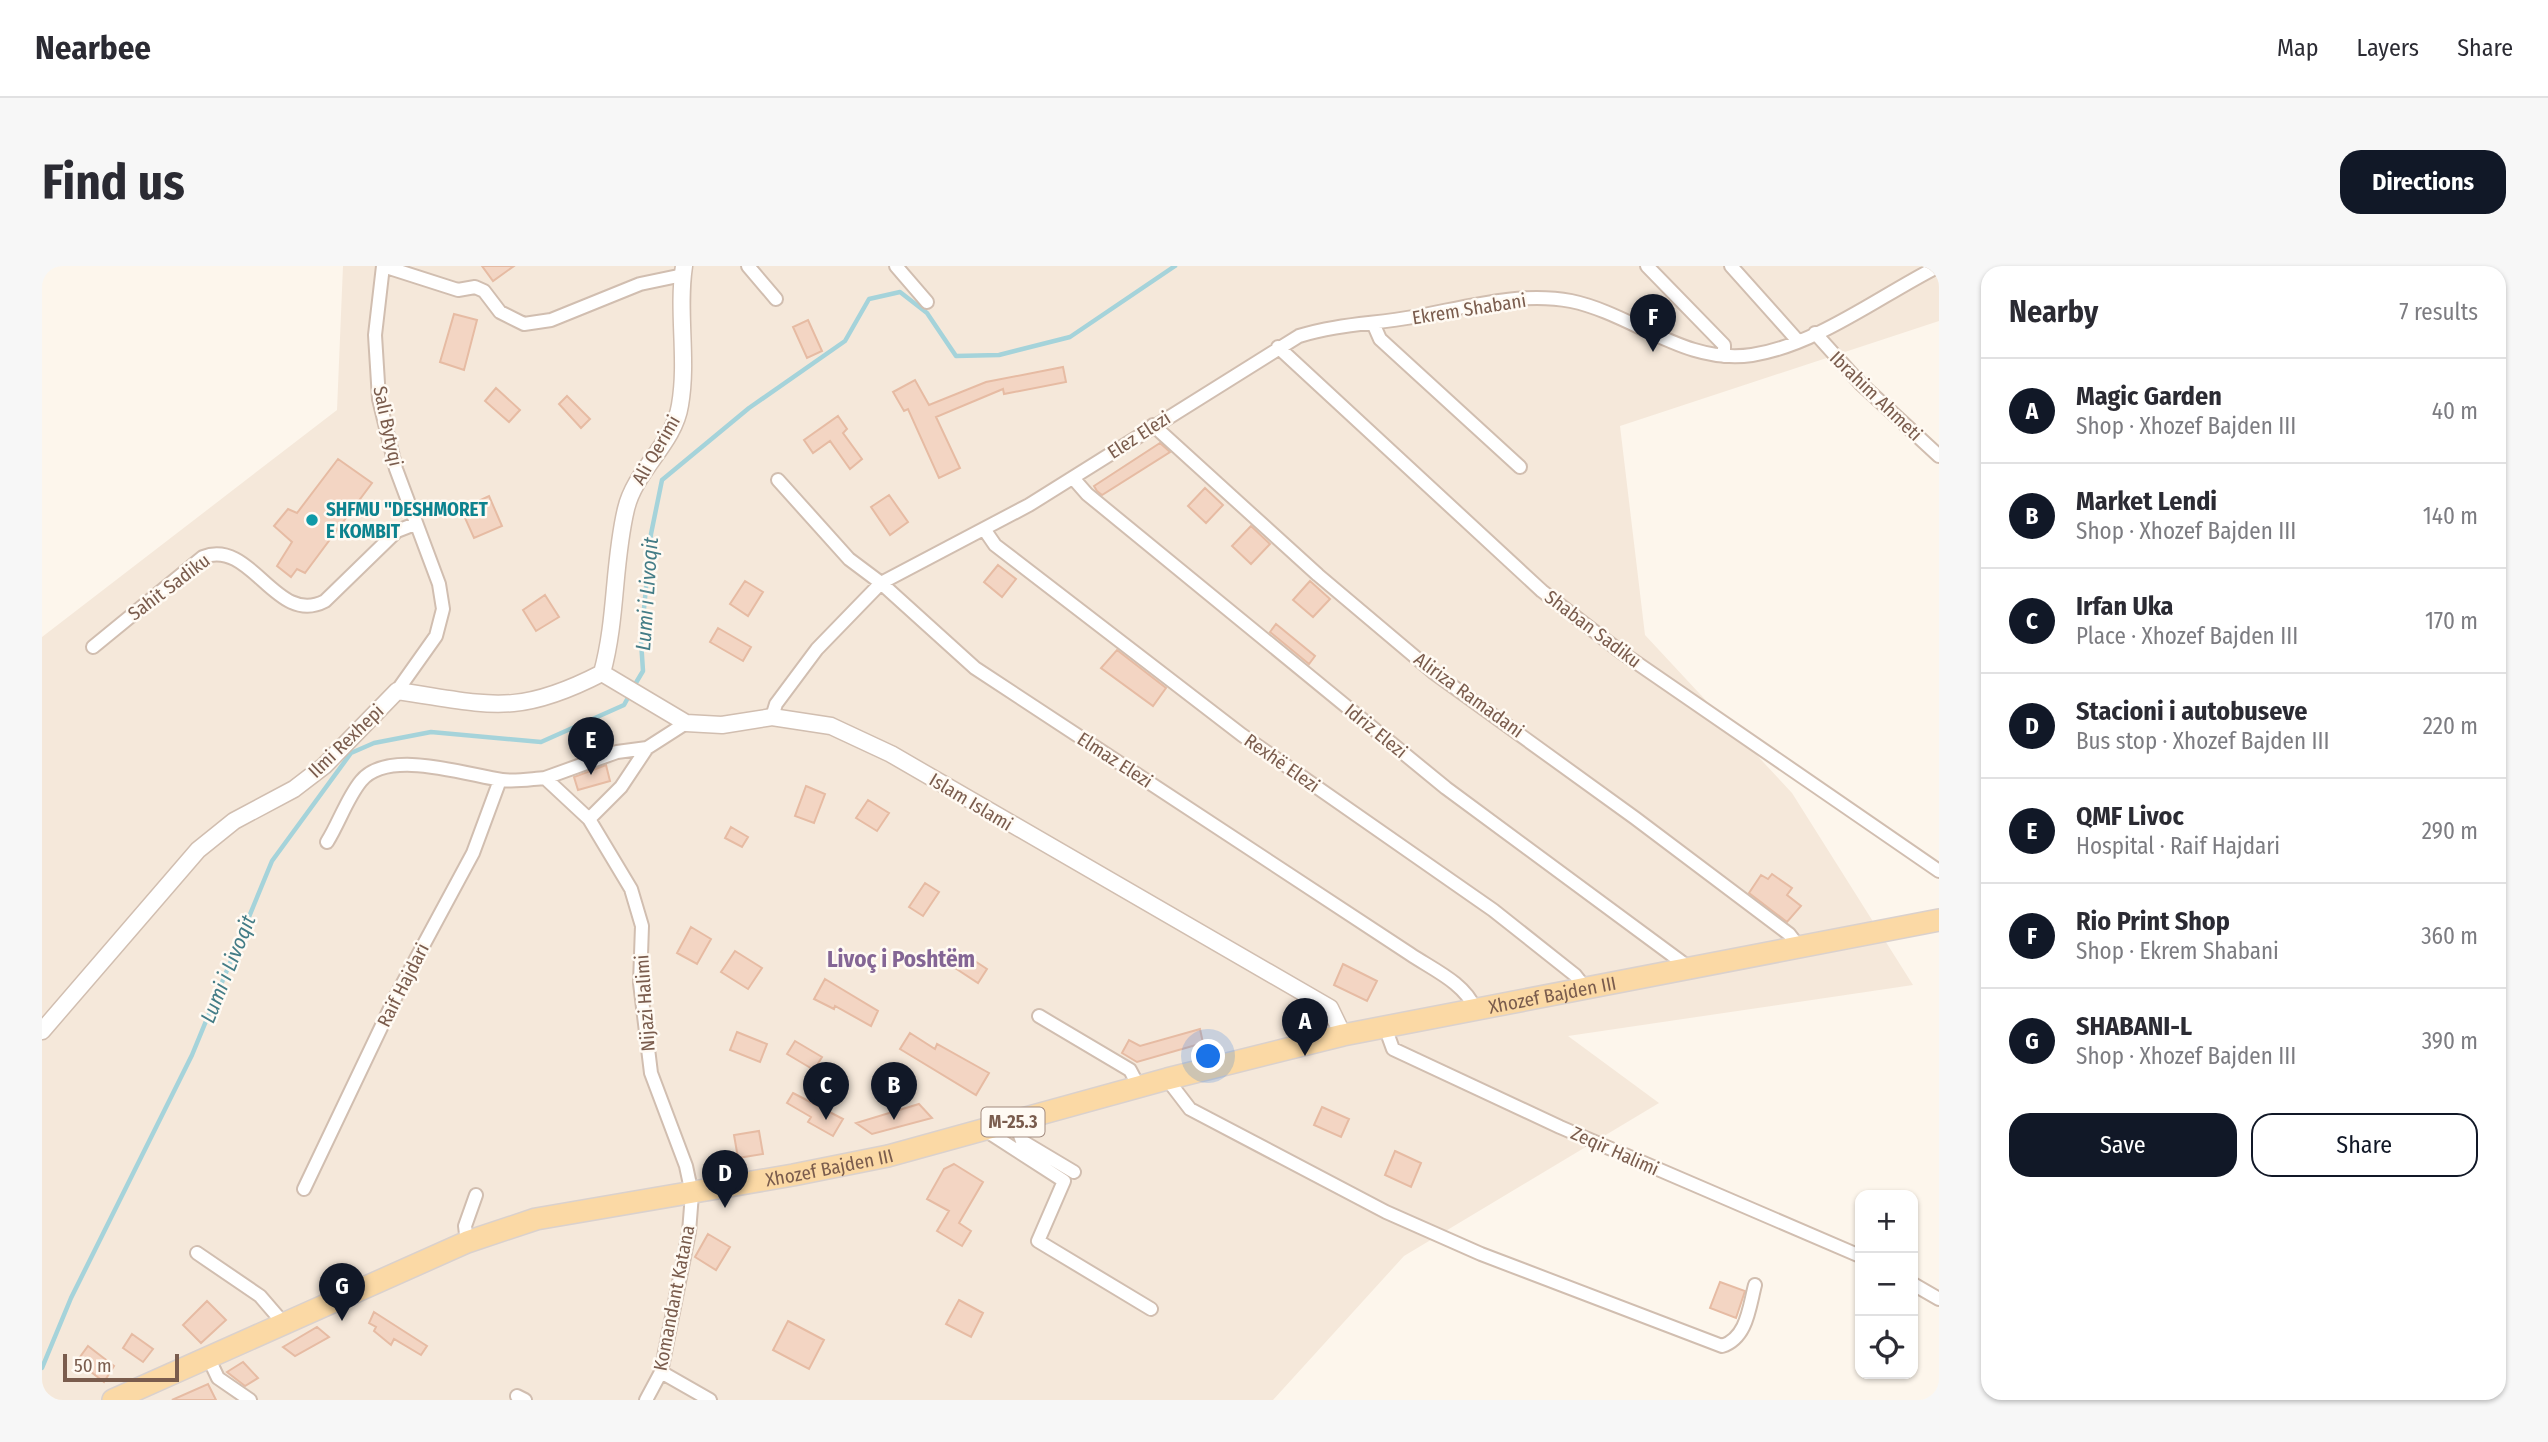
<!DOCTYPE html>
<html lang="en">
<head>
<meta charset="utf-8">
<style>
	body { margin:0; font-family:"Fira Sans Condensed",sans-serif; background:#f7f7f7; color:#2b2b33 }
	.controls { position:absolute; right:21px; bottom:21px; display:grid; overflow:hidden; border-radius:14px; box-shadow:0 2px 5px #0004 }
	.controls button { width:63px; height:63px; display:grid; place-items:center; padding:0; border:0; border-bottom:2px solid #e1e1e2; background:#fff; color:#2b2b33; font:35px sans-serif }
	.scale { position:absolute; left:21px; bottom:18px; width:116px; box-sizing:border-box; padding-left:7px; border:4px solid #7a5c4d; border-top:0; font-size:19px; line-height:24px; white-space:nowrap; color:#7a5c4d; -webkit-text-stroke:5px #fffaf3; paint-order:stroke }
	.you { position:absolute; left:1167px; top:791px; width:24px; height:24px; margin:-18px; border:5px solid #fff; border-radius:50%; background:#1a73e8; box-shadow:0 0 0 10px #1a73e833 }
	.badge { display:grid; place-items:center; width:46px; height:46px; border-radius:50%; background:#111827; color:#fff; font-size:23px; font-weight:700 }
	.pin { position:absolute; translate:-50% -58px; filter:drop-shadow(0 2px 4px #0008) }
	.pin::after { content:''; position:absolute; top:37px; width:24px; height:21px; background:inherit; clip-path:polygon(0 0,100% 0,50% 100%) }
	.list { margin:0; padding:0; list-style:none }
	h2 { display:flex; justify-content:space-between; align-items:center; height:91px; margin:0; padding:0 28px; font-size:30px }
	h2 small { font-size:23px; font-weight:400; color:#7c7c81 }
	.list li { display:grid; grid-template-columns:46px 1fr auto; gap:21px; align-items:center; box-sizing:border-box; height:105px; padding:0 28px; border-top:2px solid #e1e1e2 }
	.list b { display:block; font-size:26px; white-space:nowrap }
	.list p { margin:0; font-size:23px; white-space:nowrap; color:#7c7c81 }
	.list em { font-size:23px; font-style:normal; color:#7c7c81 }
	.actions { display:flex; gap:14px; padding:21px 28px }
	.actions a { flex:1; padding:16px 0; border:2px solid #111827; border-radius:21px; text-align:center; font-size:24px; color:#111827 }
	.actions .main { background:#111827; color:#fff }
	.icon { flex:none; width:38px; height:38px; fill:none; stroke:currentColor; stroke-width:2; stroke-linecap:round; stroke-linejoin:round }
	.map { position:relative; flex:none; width:1897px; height:1134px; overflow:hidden; border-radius:21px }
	header { display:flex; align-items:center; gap:42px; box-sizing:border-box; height:98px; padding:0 35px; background:#fff; border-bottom:2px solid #e1e1e2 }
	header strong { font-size:33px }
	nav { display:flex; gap:38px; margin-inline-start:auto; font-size:24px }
	.intro { display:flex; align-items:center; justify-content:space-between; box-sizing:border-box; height:168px; padding:0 42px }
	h1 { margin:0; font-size:49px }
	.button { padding:18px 32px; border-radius:21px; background:#111827; color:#fff; font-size:24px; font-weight:700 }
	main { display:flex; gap:42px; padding:0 42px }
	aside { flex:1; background:#fff; border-radius:21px; box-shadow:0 2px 5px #0004 }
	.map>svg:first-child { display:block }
</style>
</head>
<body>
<header>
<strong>Nearbee</strong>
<nav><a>Map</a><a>Layers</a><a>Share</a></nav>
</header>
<div class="intro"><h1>Find us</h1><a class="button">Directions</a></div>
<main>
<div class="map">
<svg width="1897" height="1134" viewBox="0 0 1897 1134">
	<rect width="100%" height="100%" fill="#fdf6ec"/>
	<path fill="#f5e8da" d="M301 0H1897V55L1578 160 1603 369 1750 527 1871 719 1526 770 1617 837 1362 990 1231 1134H0V371L295 144Z"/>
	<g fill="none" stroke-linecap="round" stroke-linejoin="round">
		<path stroke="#a5d3da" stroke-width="4.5" d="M592 420 601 405 599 375 609 268 620 214 707 142 803 75 827 33 858 26 885 47 914 90 957 89 1028 71 1133 0
			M0 1102 29 1032 150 789 230 595 309 487 332 477 389 466 499 476 582 439 588 428"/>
	</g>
	<path fill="#f3d5c3" stroke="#e6bba3" stroke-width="2" d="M440 0H472L451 15Z
		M412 48 435 54 422 104 398 96Z
		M766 54 780 85 765 92 751 61Z
		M1021 101 1024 116 962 128 961 123 894 151 918 202 897 212 866 143 862 145 851 126 873 114 887 139 944 116Z
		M454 122 478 144 467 156 443 135Z
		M525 130 548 153 539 162 517 138Z
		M796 150 805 163 801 167 820 193 808 203 788 175 771 187 762 174Z
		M1118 177 1128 186 1060 229 1055 225 1052 220Z
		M296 193 330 217 263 307 255 303 249 311 235 300 250 276 232 260 246 243 255 247Z
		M1163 222 1181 239 1164 257 1146 240Z
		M847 229 866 256 848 269 829 241Z
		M447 230 460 260 432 272 419 243Z
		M1209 260 1228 278 1209 298 1190 280Z
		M956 299 974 313 960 331 942 316Z
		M703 315 721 326 706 350 688 338Z
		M1268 315 1288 333 1271 351 1251 334Z
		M503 329 517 351 494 365 481 344Z
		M1234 358 1273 390 1267 398 1228 366Z
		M676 362 709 381 701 395 668 376Z
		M1075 384 1124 422 1111 440 1059 402Z
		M564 499 568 515 536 524 532 511Z
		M764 520 783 528 772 557 753 550Z
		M826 534 847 547 835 565 814 552Z
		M689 561 706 571 700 581 683 572Z
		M1730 608 1750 622 1745 629 1759 640 1745 656 1707 627 1719 609 1726 613Z
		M883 617 897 626 881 650 867 641Z
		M649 661 669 673 655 698 635 687Z
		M693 685 720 702 706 723 679 706Z
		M919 686 945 703 936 717 910 700Z
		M1301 698 1335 715 1325 735 1292 719Z
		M783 713 836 745 829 760 793 740 792 743 772 733Z
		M1158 763 1161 777 1095 796 1080 787 1087 774 1098 780Z
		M695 766 725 778 718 796 688 784Z
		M868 767 893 783 895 778 947 807 934 829 858 783Z
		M753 775 780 791 772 804 745 788Z
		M751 827 801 853 791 870 766 856 769 851 745 837Z
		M877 838 890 852 830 868 814 857Z
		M1280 841 1307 853 1299 871 1272 859Z
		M717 865 721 888 696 892 692 869Z
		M1353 885 1379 897 1369 921 1343 909Z
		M912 898 941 916 917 957 929 965 920 980 895 965 907 945 885 933 902 903Z
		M666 968 688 981 674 1004 653 991Z
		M1678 1016 1703 1025 1694 1052 1668 1042Z
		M917 1034 941 1047 929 1071 904 1058Z
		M165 1035 184 1054 159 1077 141 1059Z
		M332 1046 385 1080 379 1089 352 1073 349 1079 332 1065 334 1061 327 1057Z
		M746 1055 782 1074 767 1103 731 1084Z
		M275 1061 287 1071 253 1090 241 1081Z
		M90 1068 111 1083 101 1096 81 1082Z
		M46 1080 72 1100 62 1116 35 1095Z
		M201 1096 216 1112 203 1120 185 1106Z
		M166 1118 174 1134H130Z"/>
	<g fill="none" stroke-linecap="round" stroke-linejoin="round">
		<defs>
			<path id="minor" d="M341 0 333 69 337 133 354 203 397 318 401 343 394 370 355 425
				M341 0 416 24 433 21 442 25 458 46 482 58 509 54 598 18 641 9
				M706 0 734 33
				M854 0 885 36
				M1605 0 1682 79V90
				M1689 0 1756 75
				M1331 57 1338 73 1478 201
				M1773 67 1818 117 1897 190
				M1236 81 1500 325 1579 386 1897 605
				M1111 159 1276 309 1391 406 1593 552 1747 668 1757 681
				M1031 212 1045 228 1404 522 1649 703
				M736 214 807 293 839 317 933 402 1368 688C1390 703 1423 717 1433 743
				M942 263 953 279 1200 469 1451 644 1533 709 1544 723
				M51 381 161 291C210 272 234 361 283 335L355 265 373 258
				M730 451 734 438 775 383 839 317 987 239 1257 70C1295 58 1332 58 1371 51 1422 42 1477 25 1529 35 1591 48 1643 99 1710 89 1775 79 1839 29 1897 0
				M503 512 575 486 605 482
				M547 553 579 521 605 482 644 457
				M285 576C297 557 305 532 319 515 346 482 425 509 460 514 473 516 489 513 503 512L547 553 589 623 600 660 598 717 609 807 644 900 650 928 647 966 619 1106 604 1134
				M997 750 1088 804 1097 821
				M1343 761 1351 783 1518 861 1818 990
				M1125 813 1148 843 1344 946 1439 988 1680 1080C1705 1072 1707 1042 1713 1019
				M973 855 980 875 1032 906
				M943 864 1022 915 996 975 1109 1043
				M262 923 354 730 431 587 458 514
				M425 976 423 960 434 929
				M155 987 218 1030 243 1059
				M1871 1018 1897 1033
				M167 1093 176 1112 208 1134
				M619 1106 668 1134
				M475 1130 483 1134"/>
			<path id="tertiary" d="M560 407 644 457 680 459 730 451 789 460 849 488 1288 742 1301 769
				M560 407C575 353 571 297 584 243 593 204 632 178 638 139 646 93 635 46 642 0
				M0 765 156 584 192 555 252 523 282 500 355 425C446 438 473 452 560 407"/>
			<g id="primary">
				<path id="s1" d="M71 1134 425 976 494 953 751 909 846 890 1125 813 1301 769 1897 654"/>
			</g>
		</defs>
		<use href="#minor" stroke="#d1beb0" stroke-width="16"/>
		<use href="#tertiary" stroke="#d1beb0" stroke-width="19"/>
		<use href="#primary" stroke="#dad1cd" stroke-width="24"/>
		<use href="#minor" stroke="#fff" stroke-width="12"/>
		<use href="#tertiary" stroke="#fff" stroke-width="16"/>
		<use href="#primary" stroke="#fbd9a5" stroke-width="21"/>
	</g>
	<circle fill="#0f9aa8" stroke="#fffaf3" stroke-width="2.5" cx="270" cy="254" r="7"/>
	<g text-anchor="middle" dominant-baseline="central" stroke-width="5" stroke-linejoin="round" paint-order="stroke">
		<rect fill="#fffaf3" stroke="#a28b7f" stroke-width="2" x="939.5" y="841.5" width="63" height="29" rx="5"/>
		<g font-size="18" font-weight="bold" fill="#7a5c4d">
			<text x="971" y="856">M-25.3</text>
		</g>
		<g font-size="19" fill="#7a5c4d" stroke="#fffaf3">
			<text transform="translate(1427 43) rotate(-9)">Ekrem Shabani</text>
			<text transform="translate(1834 130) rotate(44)">Ibrahim Ahmeti</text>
			<text transform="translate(346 160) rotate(78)">Sali Bytyqi</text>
			<text transform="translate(1097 169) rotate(-33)">Elez Elezi</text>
			<text transform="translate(614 184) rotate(-60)">Ali Qerimi</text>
			<text transform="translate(127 321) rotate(-37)">Sahit Sadiku</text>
			<text transform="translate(1551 363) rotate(37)">Shaban Sadiku</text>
			<text transform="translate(1427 429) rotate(36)">Aliriza Ramadani</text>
			<text transform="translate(1334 465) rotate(39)">Idriz Elezi</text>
			<text transform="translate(304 475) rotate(-44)">Ilmi Rexhepi</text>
			<text transform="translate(1073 494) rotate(33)">Elmaz Elezi</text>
			<text transform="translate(1240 497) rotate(35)">Rexhë Elezi</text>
			<text transform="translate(929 536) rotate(31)">Islam Islami</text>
			<text transform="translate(361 719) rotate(-63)">Raif Hajdari</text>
			<text stroke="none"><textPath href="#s1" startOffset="1502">Xhozef Bajden III</textPath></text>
			<text transform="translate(603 737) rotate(-94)">Nijazi Halimi</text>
			<text transform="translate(1573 885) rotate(24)">Zeqir Halimi</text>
			<text stroke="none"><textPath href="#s1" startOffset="758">Xhozef Bajden III</textPath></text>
			<text transform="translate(632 1032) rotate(-79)">Komandant Katana</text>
		</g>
		<g font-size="19" font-weight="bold" fill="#0d838f" stroke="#fffaf3" text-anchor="start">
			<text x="284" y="243">SHFMU "DESHMORET<tspan x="284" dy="22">E KOMBIT</tspan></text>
		</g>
		<g font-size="21" font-style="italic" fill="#437c86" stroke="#fffaf3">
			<text transform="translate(605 328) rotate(-86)">Lumi i Livoqit</text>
			<text transform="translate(186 703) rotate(-68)">Lumi i Livoqit</text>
		</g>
		<g font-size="23" font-weight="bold" fill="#846695" stroke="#fffaf3">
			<text x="859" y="693">Livoç i Poshtëm</text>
		</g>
	</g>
</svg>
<div class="controls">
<button>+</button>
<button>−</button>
<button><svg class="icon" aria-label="locate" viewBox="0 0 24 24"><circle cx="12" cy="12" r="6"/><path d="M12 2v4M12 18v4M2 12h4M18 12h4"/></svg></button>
</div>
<div class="scale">50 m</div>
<div class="you"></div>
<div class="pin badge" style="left:1263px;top:790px">A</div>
<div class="pin badge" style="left:852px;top:854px">B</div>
<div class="pin badge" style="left:784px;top:854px">C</div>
<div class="pin badge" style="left:683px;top:942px">D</div>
<div class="pin badge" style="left:549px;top:509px">E</div>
<div class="pin badge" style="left:1611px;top:86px">F</div>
<div class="pin badge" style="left:300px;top:1055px">G</div>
</div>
<aside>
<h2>Nearby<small>7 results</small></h2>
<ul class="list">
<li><span class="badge">A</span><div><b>Magic Garden</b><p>Shop · Xhozef Bajden III</p></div><em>40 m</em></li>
<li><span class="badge">B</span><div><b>Market Lendi</b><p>Shop · Xhozef Bajden III</p></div><em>140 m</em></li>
<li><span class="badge">C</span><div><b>Irfan Uka</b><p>Place · Xhozef Bajden III</p></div><em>170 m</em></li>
<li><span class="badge">D</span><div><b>Stacioni i autobuseve</b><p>Bus stop · Xhozef Bajden III</p></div><em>220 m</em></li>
<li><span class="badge">E</span><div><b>QMF Livoc</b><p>Hospital · Raif Hajdari</p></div><em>290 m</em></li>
<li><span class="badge">F</span><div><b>Rio Print Shop</b><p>Shop · Ekrem Shabani</p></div><em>360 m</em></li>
<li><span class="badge">G</span><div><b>SHABANI-L</b><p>Shop · Xhozef Bajden III</p></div><em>390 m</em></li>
</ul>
<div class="actions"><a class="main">Save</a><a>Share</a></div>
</aside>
</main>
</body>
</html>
